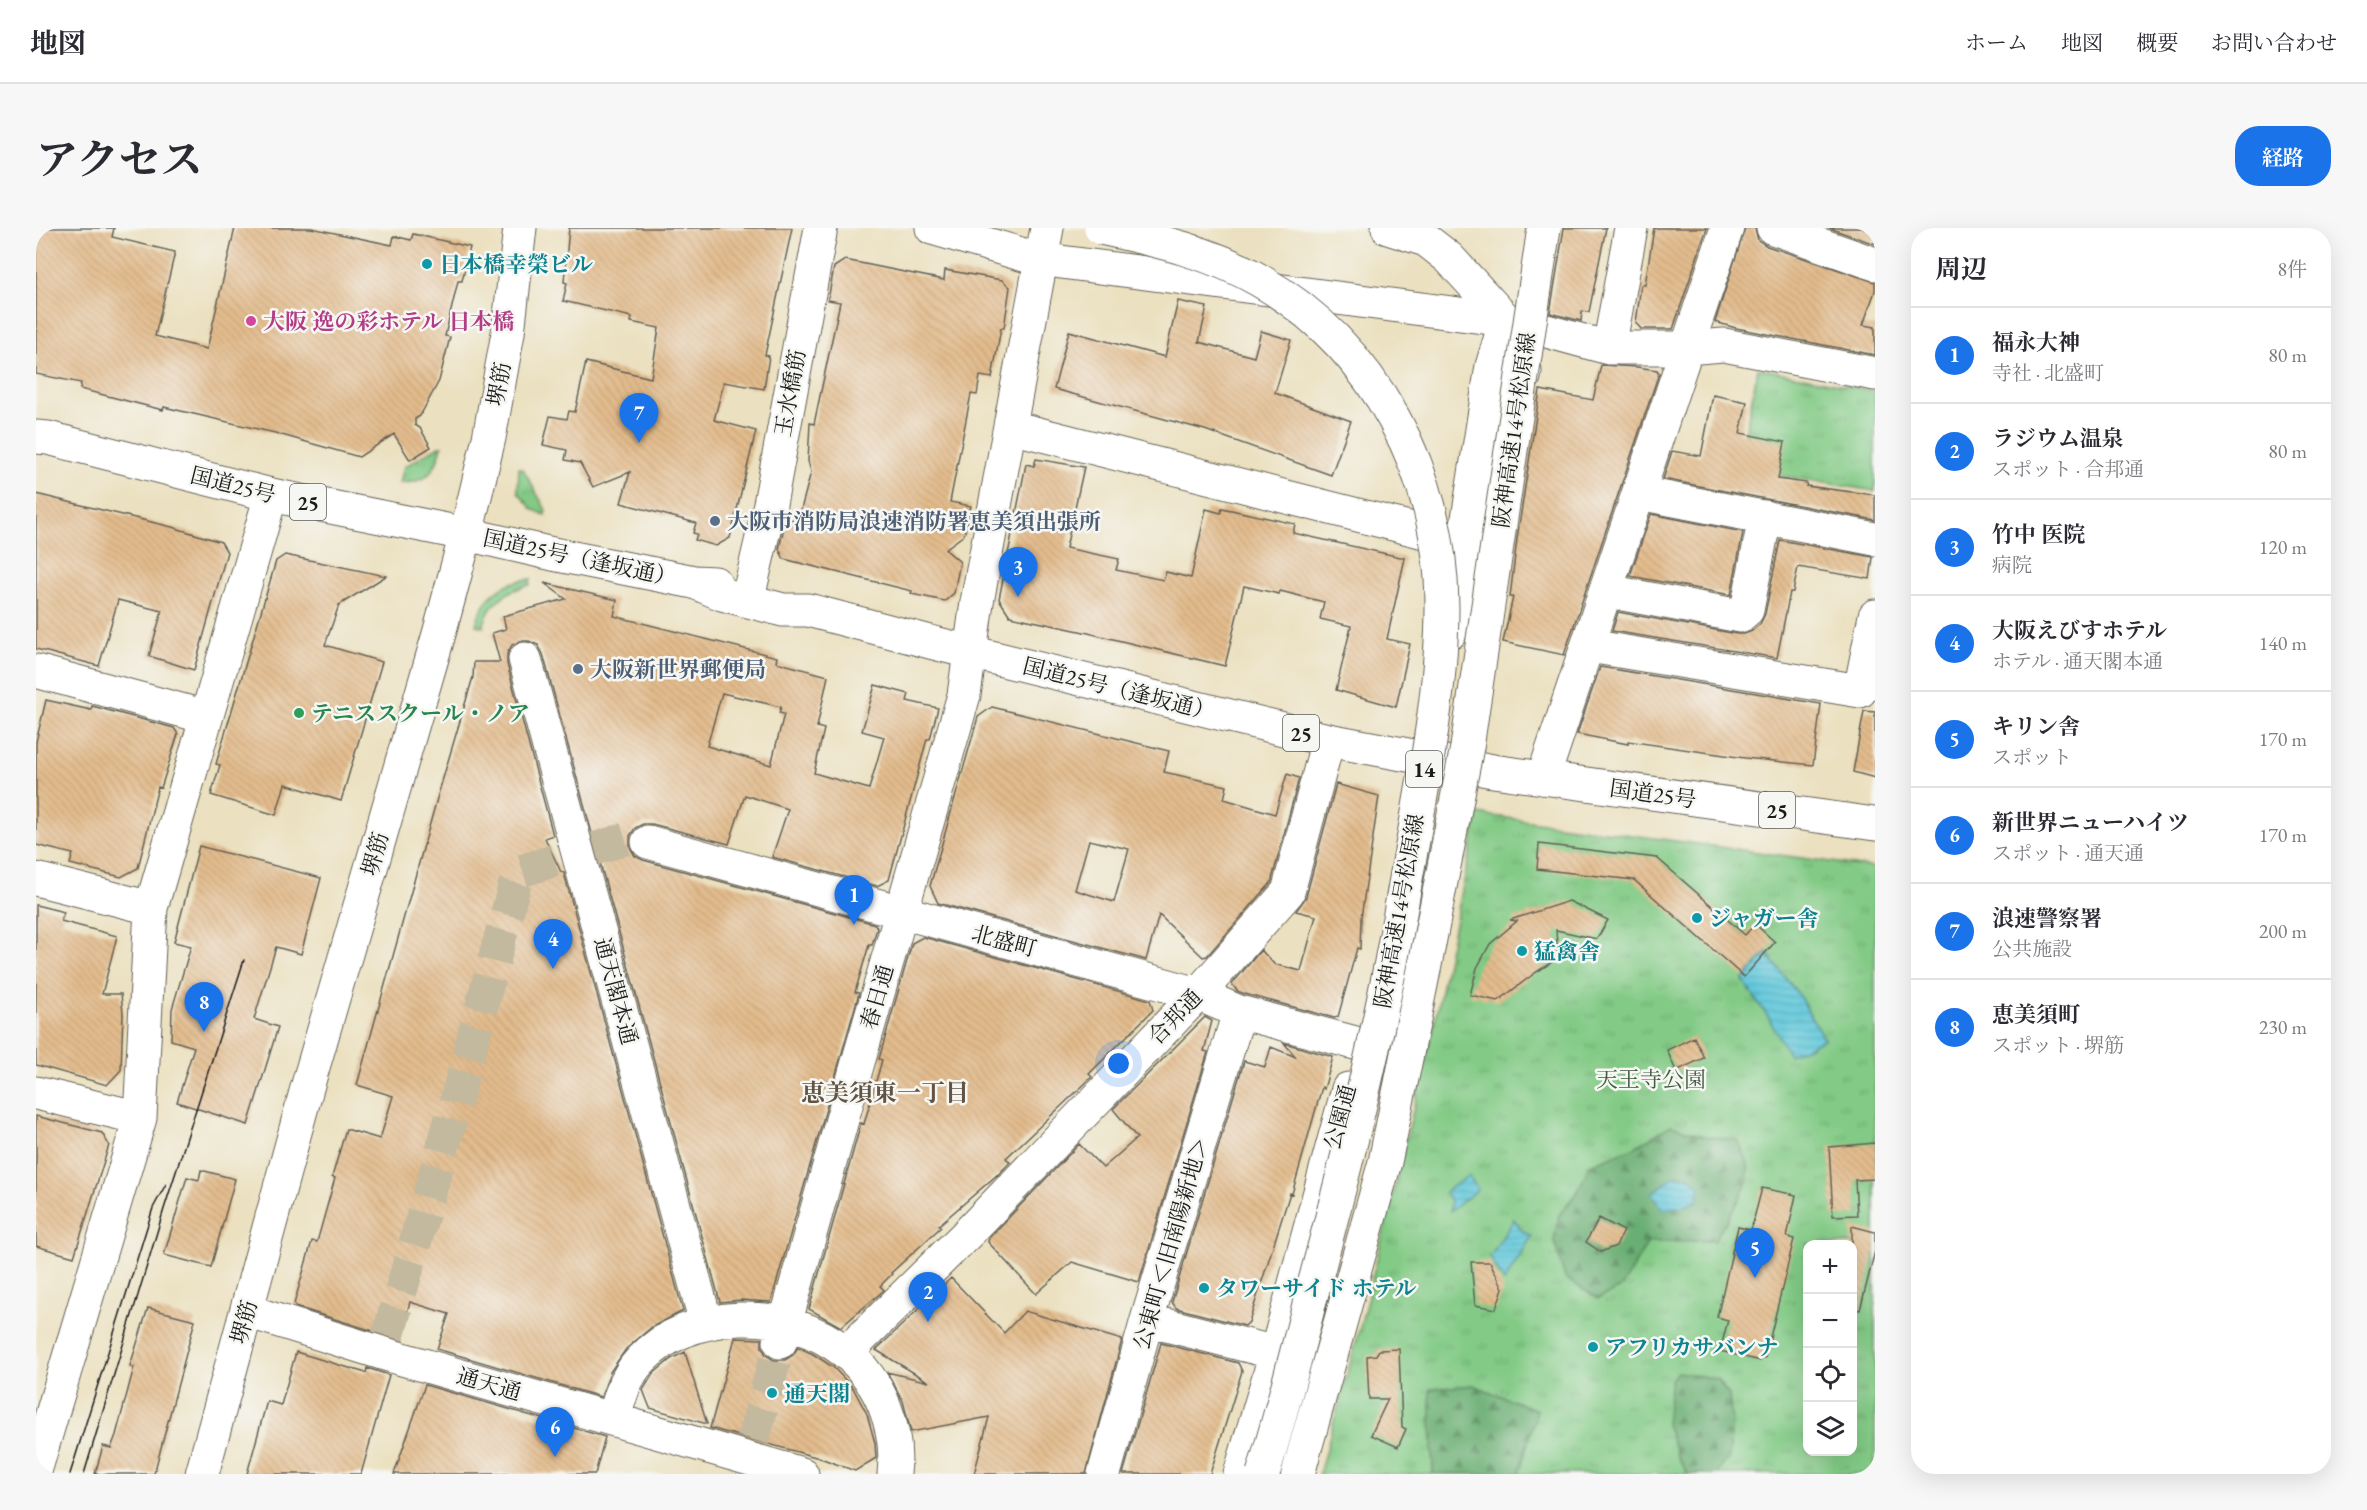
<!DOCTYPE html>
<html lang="ja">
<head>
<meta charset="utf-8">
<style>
	body { margin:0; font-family:"EB Garamond","Noto Serif JP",serif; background:#f7f7f7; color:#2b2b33 }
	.controls { position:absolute; right:18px; bottom:18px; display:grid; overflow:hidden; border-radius:12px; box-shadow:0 6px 24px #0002 }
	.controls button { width:54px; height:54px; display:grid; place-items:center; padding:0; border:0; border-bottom:2px solid #e1e1e2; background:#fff; color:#2b2b33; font:30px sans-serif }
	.you { position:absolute; left:1083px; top:836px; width:21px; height:21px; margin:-15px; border:4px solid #fff; border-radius:50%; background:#1a73e8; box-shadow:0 0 0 9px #1a73e833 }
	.badge { display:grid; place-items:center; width:39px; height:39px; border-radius:50%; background:#1a73e8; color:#fff; font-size:20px; font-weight:700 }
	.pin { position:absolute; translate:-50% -50px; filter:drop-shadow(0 2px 3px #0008) }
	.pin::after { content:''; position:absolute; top:32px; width:21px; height:18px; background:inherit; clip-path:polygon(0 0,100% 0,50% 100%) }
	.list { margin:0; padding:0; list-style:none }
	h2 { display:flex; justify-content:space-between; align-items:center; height:78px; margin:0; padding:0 24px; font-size:26px }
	h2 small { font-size:20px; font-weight:400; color:#7c7c81 }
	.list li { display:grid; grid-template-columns:39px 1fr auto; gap:18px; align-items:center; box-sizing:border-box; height:96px; padding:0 24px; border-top:2px solid #e1e1e2 }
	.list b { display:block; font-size:22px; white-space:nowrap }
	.list p { margin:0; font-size:20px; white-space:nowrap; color:#7c7c81 }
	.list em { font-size:20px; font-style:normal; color:#7c7c81 }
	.icon { flex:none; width:33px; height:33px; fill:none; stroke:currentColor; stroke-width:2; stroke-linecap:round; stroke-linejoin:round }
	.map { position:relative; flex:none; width:1839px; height:1246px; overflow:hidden; border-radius:24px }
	header { display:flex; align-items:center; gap:36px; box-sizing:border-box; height:84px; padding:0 30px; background:#fff; border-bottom:2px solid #e1e1e2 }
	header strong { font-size:28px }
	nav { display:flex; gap:33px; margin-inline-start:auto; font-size:21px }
	.intro { display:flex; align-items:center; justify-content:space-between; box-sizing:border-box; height:144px; padding:0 36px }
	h1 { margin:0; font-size:42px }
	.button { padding:15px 27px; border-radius:24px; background:#1a73e8; color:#fff; font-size:21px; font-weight:700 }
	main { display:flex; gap:36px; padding:0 36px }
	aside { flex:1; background:#fff; border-radius:24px; box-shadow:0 6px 24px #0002 }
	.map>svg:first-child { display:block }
</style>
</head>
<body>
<header>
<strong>地図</strong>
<nav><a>ホーム</a><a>地図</a><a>概要</a><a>お問い合わせ</a></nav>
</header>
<div class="intro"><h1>アクセス</h1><a class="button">経路</a></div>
<main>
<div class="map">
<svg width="1839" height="1246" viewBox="0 0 1839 1246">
	<defs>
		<pattern id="grass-tufts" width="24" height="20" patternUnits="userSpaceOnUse" patternTransform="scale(1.5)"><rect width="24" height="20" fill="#82ca85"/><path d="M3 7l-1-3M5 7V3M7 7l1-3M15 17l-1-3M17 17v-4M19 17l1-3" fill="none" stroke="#70ad72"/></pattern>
		<pattern id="forest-firs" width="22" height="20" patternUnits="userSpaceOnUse" patternTransform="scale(1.5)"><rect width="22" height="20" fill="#69ae72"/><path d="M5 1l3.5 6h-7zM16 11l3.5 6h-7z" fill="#568d5d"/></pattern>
		<pattern id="water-rules" width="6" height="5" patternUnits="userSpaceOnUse" patternTransform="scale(1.5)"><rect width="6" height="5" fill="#60c8db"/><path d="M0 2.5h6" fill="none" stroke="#53abbb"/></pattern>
		<pattern id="building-back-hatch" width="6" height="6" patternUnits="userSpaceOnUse" patternTransform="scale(1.5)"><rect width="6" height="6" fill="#e3bc8d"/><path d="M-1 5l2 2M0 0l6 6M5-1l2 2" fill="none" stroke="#c2a179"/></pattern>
	</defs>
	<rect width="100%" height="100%" fill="#f6f6f2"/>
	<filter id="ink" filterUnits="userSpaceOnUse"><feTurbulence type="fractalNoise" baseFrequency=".0167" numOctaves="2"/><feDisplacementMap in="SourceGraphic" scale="12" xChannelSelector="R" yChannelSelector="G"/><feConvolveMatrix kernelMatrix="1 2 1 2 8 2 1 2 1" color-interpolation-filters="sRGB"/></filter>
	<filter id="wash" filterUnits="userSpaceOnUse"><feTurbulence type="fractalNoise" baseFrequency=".008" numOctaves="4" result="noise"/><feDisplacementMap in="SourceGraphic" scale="24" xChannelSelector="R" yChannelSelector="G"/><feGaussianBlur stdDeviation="1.35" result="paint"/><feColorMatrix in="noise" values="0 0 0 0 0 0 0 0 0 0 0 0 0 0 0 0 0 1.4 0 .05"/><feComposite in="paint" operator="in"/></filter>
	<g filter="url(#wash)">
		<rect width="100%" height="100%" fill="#ebe0bf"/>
		<path fill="url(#grass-tufts)" stroke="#4f7350" stroke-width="1.5" fill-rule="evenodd" d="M1722 140 1839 163V263L1702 241Z
			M403 218H406C400 243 391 255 364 255L368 239Z
			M483 240 487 241 510 282 509 287 496 281 482 264Z
			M495 351 494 357C471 362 453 375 447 399L440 397C446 370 466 353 495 351Z
			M1442 586 1839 640V1246H1283L1325 1096 1397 801ZM1772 1016H1816V1224H1772Z"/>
		<path fill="url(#forest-firs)" stroke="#426547" stroke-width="1.5" d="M1635 897 1668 908 1701 912C1705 920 1712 930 1712 939 1714 964 1690 991 1678 1013L1612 1014 1585 1060 1562 1071 1529 1050 1518 1013 1523 987 1541 964 1554 937 1599 919Z
			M1642 1144 1681 1151 1693 1167 1696 1194 1693 1229 1681 1246H1652L1642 1229 1630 1196 1635 1151Z
			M1437 1157 1501 1182 1483 1246H1397L1394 1161Z"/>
		<path fill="url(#water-rules)" stroke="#3e727c" stroke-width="1.5" d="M1731 725 1762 766 1788 811 1753 827 1732 789 1707 752Z
			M1432 948 1442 961 1414 983V972L1409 964Z
			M1653 948 1664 958 1661 973 1651 977 1628 982 1616 966 1637 949Z
			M1478 991 1486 1003 1496 1008 1468 1054 1454 1029Z"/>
		<g id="blocks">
			<path fill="url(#building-back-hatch)" fill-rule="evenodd" d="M0 0H78L76 9 139 24 119 108 171 121 199 0H275L356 17 358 8 375 12 377 6 434 19 426 53H422L409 108 414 109 403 153 384 188 379 191V197L384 200 395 219 374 232 358 206 323 229 239 205 128 179 127 182 44 161 45 155 0 146Z
				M533 0H756L729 127 733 128 728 161 688 154 678 192 720 203 694 310 680 318 659 312 661 306 657 305 660 295 585 275 594 244 557 259 544 235 529 232 531 222 507 217 514 188 531 191 533 183 539 184 550 134 615 150 623 100 595 94 596 89 527 73 531 55 528 54Z
				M1528 0H1570L1553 84 1546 83 1545 93 1514 85Z
				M1618 0H1671L1637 101H1605L1600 95 1605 57H1609Z
				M1709 0H1719L1722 12 1731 18 1839 54V63L1827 97 1839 99V127L1700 100 1679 94Z
				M1793 0H1839V16Z
				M809 32 908 52 909 42 966 52 974 59 968 100H965L956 150 944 148 941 167 935 166 914 274 935 278 928 307 909 321 924 334 918 365 909 373 875 366 876 363 748 331 743 321 749 294 763 289 775 244 772 233 774 195 778 196 804 74 792 72 798 39Z
				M1142 73 1171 79 1163 114 1218 129 1225 103 1255 112 1239 165 1315 193 1295 247 1169 202 1018 161 1033 103 1129 129Z
				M1565 137 1601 139 1621 142 1623 145 1528 427 1467 414 1477 369H1474L1481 311 1504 162 1557 172Z
				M1677 167 1711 174 1704 205 1749 214 1742 251 1771 255 1770 258 1839 267V292L1627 251 1636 223 1665 228Z
				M1000 231 1048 239 1030 320 1083 331 1080 342 1127 352 1130 344 1155 350 1170 281 1185 285 1186 280 1259 296 1257 305 1369 330 1351 411 1374 416 1360 479 1300 462 1315 398 1284 391 1288 374 1244 363 1243 366 1208 358 1189 438 1048 404 974 388 963 371 990 236 998 238Z
				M0 266 136 299 185 314 191 324 158 442 113 428 126 383 82 372 63 438 0 421Z
				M1615 286 1707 304 1695 367 1594 348Z
				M1744 312 1837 329 1834 351 1762 339 1757 364H1754L1741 430 1576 403 1582 384 1701 406H1708L1716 403 1724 396 1729 386Z
				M249 327 350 348 303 377 289 417 346 434 305 573 249 556 240 587 175 567 184 537 180 536 240 333Z
				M508 355 581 372 578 388 741 429 740 434 792 448 781 499 788 501 778 545 833 561 848 509 826 503 839 457 873 466 871 473 902 480 894 511H891L853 652 841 658 736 629 752 581 709 567 693 616 616 596H607L599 600 594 608V619L599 628 607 632 839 696 841 700 836 717H833L819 764 823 765 735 1074 705 1072 684 1074 507 426 502 417 493 413H484L476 417 471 426V436L517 607 509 610 525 644 528 645 647 1083 616 1099 590 1121 574 1144 565 1169 401 1121 413 1086 374 1074 363 1111 260 1079 258 1076 276 1013 281 1014 299 950 296 949 310 901 344 911 357 868 321 857 402 567 437 449 438 434H464L456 405 470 401 467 388 530 371ZM686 465 745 479 743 485 748 486 735 537 671 518Z
				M1564 439 1785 476 1777 537 1709 530 1592 513V516L1541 506Z
				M10 472 55 482 56 478 138 500 142 506 125 560 122 559 102 640 85 649 34 636 37 626 0 617V514Z
				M956 479 1133 523 1128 544 1191 558 1188 571 1239 586 1251 546 1263 550 1235 655 1171 728 1167 729 1123 687 1110 732 902 675 894 658 942 489ZM1053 612 1093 621 1078 674 1039 662Z
				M1828 483 1839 484V550L1817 544Z
				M1300 556 1343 568 1325 690 1324 721 1321 720 1302 789 1298 790 1209 766 1201 763 1196 756 1225 722 1238 736 1265 743 1280 688 1260 683 1270 669Z
				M1503 616 1621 630 1709 707 1719 696 1739 714 1708 749 1598 652 1501 641Z
				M163 618 285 650 265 726 240 719 218 791 242 799 212 897 141 874 158 819 135 812 136 781 155 718 138 714Z
				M1533 673 1572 692 1561 711 1520 702 1522 730 1499 745 1462 773 1434 767 1441 740 1454 716 1481 693 1474 692Z
				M0 677 28 684 25 693 81 708 66 766H85L87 785 85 842 71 857 0 837Z
				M887 709 1114 772 1117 782 1053 846 1056 849 1054 851 970 930 974 934 961 948V947L903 997 905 999 855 1045 856 1046 844 1058 848 1062 805 1099 773 1081 825 895 828 896 846 832 843 831 876 715Z
				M1169 789 1176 793 1168 823 1172 824 1103 1054 1036 1034 1000 1066 952 1014 953 1010 1043 916 1067 940 1101 910 1077 881Z
				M1658 809 1668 830 1640 843 1631 822Z
				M1248 815 1297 829 1288 861 1286 859 1256 966 1254 965 1213 1094 1209 1098 1140 1080 1136 1074 1208 833 1229 839 1235 819 1260 829Z
				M0 888 66 905 73 917 38 1029 0 1018Z
				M1839 915V951L1819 952 1821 987 1797 988 1793 919Z
				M165 942 199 951 175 1039 128 1027 151 949 163 952Z
				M1726 960 1760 967 1751 1009 1758 1011 1729 1130 1726 1129 1724 1133 1684 1123 1692 1092 1681 1089 1702 999 1715 1002Z
				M1563 990 1588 1003 1580 1018 1565 1024 1550 1014Z
				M1816 998 1839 1004V1023L1824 1082 1816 1081Z
				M1435 1034H1454L1467 1060 1460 1081 1439 1077Z
				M915 1050 968 1105 989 1083 1086 1112 1050 1246H938L953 1189 875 1204 867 1173 851 1144 893 1154 840 1122Z
				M112 1080 159 1092 118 1246H59L67 1218 75 1220 80 1207 98 1139 94 1138Z
				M699 1110 726 1111V1119L730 1127 738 1132H749L757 1127 762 1119 777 1126 797 1139 817 1160 831 1186 839 1215 840 1230 819 1243 787 1231 674 1200Z
				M1125 1115 1202 1135 1206 1143 1174 1246H1087Z
				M1363 1121 1366 1199 1370 1201 1362 1219 1335 1207 1352 1171H1333L1331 1128 1340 1127 1343 1122Z
				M260 1124 330 1145 331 1140 353 1147 325 1246H211L231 1173 245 1177Z
				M649 1124 671 1196 614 1180 607 1162 617 1146 635 1131Z
				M389 1157 569 1209 559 1246H358Z"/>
		</g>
	</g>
	<g filter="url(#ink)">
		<use href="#blocks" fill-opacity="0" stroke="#646155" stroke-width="1.5"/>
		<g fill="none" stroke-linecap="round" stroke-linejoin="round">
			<path stroke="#c2b99e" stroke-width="33" stroke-dasharray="33 16" stroke-linecap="butt" d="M558 621 592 610 612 614
				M351 1111 415 891 482 644 520 632
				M717 1212 744 1114"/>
			<defs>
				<path id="minor" d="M896 0 988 27 1025 34 1470 92 1456 138 1414 405
					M1352 0 1390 12 1413 30 1470 92 1489 143 1488 149
					M1737 0 1839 36
					M1470 92 1573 120H1649L1688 117 1839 146
					M1573 120 1595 0
					M975 199 1424 313
					M1603 265 1839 311
					M714 361 734 276 785 0
					M1571 363 1704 388 1711 382 1729 289
					M1553 418 1824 463 1839 388
					M489 431 670 1095
					M0 443 170 489
					M1507 550 1691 0
					M612 614 1162 766 1203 784 1323 816
					M0 651 115 680
					M0 865 104 890
					M211 1083 349 1126 766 1246
					M1111 1092 1240 1125
					M744 1114 821 838 928 467 941 374 1011 0
					M810 1125 931 1006 1162 766 1252 664 1292 512
					M578 1191C583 1171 589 1149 604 1133 654 1079 752 1078 809 1124 845 1153 863 1201 858 1246
					M0 1240 104 890 115 680 235 267
					M166 1246 271 860 403 406 430 306
					M1068 1246 1111 1092 1203 784
					M1204 1246 1240 1125 1312 861"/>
				<path id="major" d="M430 306 453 210 472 105 484 0"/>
				<path id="highway" d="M0 209 12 210 235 267 430 306 517 326 658 354 679 355
					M658 354 686 366 747 382H772L902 416 1292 512 1457 543 1839 596"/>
			</defs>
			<use href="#minor" stroke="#646155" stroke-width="35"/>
			<use href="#major" stroke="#646155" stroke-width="35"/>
			<use href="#highway" stroke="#646155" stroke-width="35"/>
			<use href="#minor" stroke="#fff" stroke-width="33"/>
			<use href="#major" stroke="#fff" stroke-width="33"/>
			<use href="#highway" stroke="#fff" stroke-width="33"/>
			<path stroke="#1c1c1c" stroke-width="1.5" d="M34 1246 117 980 130 956
				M48 1246 128 981 208 732"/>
			<defs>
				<path id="highway-bridge" d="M1065 0C1119 12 1175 24 1223 52 1339 118 1406 247 1406 379 1406 475 1382 579 1366 674 1344 803 1312 930 1278 1057 1262 1120 1246 1183 1227 1246
					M1262 1246 1349 934 1389 737 1431 519 1508 0"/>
			</defs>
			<use href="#highway-bridge" stroke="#646155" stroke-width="35" stroke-linecap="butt"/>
			<use href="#highway-bridge" stroke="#fff" stroke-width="33"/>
		</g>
	</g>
	<g fill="#0f9aa8" stroke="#f6f6f2" stroke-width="2">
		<circle cx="391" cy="36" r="6"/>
		<circle cx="1661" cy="690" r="6"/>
		<circle cx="1486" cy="723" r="6"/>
		<circle cx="1168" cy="1060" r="6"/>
		<circle cx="1557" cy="1119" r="6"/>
		<circle cx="736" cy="1165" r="6"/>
	</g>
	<circle fill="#d1479c" stroke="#f6f6f2" stroke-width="2" cx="215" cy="93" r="6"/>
	<g fill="#5c6f8a" stroke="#f6f6f2" stroke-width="2">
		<circle cx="679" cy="293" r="6"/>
		<circle cx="542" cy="441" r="6"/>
	</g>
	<circle fill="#2e9e5b" stroke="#f6f6f2" stroke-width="2" cx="263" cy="485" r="6"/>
	<g text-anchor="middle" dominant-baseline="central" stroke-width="5" stroke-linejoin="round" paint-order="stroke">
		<g fill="#f6f6f2" stroke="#5d5d5c" stroke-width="1.5">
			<rect x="254" y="256" width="36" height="36" rx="4.5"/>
			<rect x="1247" y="487" width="36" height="36" rx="4.5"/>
			<rect x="1370" y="523" width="36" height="36" rx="4.5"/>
			<rect x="1723" y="564" width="36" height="36" rx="4.5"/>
		</g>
		<g font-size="21" font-weight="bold" fill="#1c1c1c">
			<text x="272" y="274">25</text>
			<text x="1265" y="505">25</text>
			<text x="1388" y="541">14</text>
			<text x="1741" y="582">25</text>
		</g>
		<g font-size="22" font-weight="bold" fill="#0d838f" stroke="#f6f6f2" text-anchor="start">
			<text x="403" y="36">日本橋幸榮ビル</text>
			<text x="1673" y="690">ジャガー舎</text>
			<text x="1498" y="723">猛禽舎</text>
			<text x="1180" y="1060">タワーサイド ホテル</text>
			<text x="1569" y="1119">アフリカサバンナ</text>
			<text x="748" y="1165">通天閣</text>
		</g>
		<g font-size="22" font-weight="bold" fill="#b23c85" stroke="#f6f6f2" text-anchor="start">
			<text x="227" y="93">大阪 逸の彩ホテル 日本橋</text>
		</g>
		<g font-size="22" fill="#1c1c1c" stroke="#f6f6f2">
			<text transform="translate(463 156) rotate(-80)">堺筋</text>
			<text transform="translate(754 165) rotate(-80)">玉水橋筋</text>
			<text transform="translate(1478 202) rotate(-82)">阪神高速14号松原線</text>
			<text transform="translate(197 257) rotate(14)">国道25号</text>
			<text transform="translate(544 330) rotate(12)">国道25号（逢坂通）</text>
			<text transform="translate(1083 461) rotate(14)">国道25号（逢坂通）</text>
			<text transform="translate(1617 566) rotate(8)">国道25号</text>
			<text transform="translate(339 626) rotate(-74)">堺筋</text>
			<text transform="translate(1363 683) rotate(-80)">阪神高速14号松原線</text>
			<text transform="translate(968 713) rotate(15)">北盛町</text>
			<text transform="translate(580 763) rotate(75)">通天閣本通</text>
			<text transform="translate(841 769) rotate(-74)">春日通</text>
			<text transform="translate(1139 789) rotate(-46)">合邦通</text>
			<text transform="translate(1304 889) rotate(-75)">公園通</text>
			<text transform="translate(1135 1015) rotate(-74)">公東町＜旧南陽新地＞</text>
			<text transform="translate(208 1094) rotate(-75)">堺筋</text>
			<text transform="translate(453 1156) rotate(16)">通天通</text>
		</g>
		<g font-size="22" font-weight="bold" fill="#4e5e75" stroke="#f6f6f2" text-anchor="start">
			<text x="691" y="293">大阪市消防局浪速消防署恵美須出張所</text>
			<text x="554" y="441">大阪新世界郵便局</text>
		</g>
		<g font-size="22" font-weight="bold" fill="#27864d" stroke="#f6f6f2" text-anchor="start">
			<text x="275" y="485">テニススクール・ノア</text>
		</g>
		<g font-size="22" fill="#405941" stroke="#f6f6f2">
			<text x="1615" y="851">天王寺公園</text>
		</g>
		<g font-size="24" font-weight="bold" fill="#625444" stroke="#f6f6f2">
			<text x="849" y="864">恵美須東一丁目</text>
		</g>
	</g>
</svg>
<div class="controls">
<button>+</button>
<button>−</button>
<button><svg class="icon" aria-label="locate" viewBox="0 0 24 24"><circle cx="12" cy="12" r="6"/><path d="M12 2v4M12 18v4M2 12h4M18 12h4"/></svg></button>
<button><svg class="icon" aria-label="layers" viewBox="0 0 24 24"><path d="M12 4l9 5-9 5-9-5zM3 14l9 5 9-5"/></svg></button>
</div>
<div class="you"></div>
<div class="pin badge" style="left:818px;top:697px">1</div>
<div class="pin badge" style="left:892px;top:1094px">2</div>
<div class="pin badge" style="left:982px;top:369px">3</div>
<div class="pin badge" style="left:517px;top:741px">4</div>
<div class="pin badge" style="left:1719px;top:1050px">5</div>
<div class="pin badge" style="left:519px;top:1229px">6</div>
<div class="pin badge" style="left:603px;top:215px">7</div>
<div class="pin badge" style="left:168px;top:804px">8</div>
</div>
<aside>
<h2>周辺<small>8件</small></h2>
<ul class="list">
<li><span class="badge">1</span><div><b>福永大神</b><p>寺社 · 北盛町</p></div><em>80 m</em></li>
<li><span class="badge">2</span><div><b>ラジウム温泉</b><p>スポット · 合邦通</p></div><em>80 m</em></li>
<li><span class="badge">3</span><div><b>竹中 医院</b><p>病院</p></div><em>120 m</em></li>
<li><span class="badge">4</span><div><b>大阪えびすホテル</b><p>ホテル · 通天閣本通</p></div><em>140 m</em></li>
<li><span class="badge">5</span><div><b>キリン舎</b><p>スポット</p></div><em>170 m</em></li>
<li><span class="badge">6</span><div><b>新世界ニューハイツ</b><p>スポット · 通天通</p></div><em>170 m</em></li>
<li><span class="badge">7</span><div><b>浪速警察署</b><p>公共施設</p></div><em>200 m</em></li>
<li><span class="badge">8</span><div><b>恵美須町</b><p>スポット · 堺筋</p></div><em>230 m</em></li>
</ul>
</aside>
</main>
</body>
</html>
